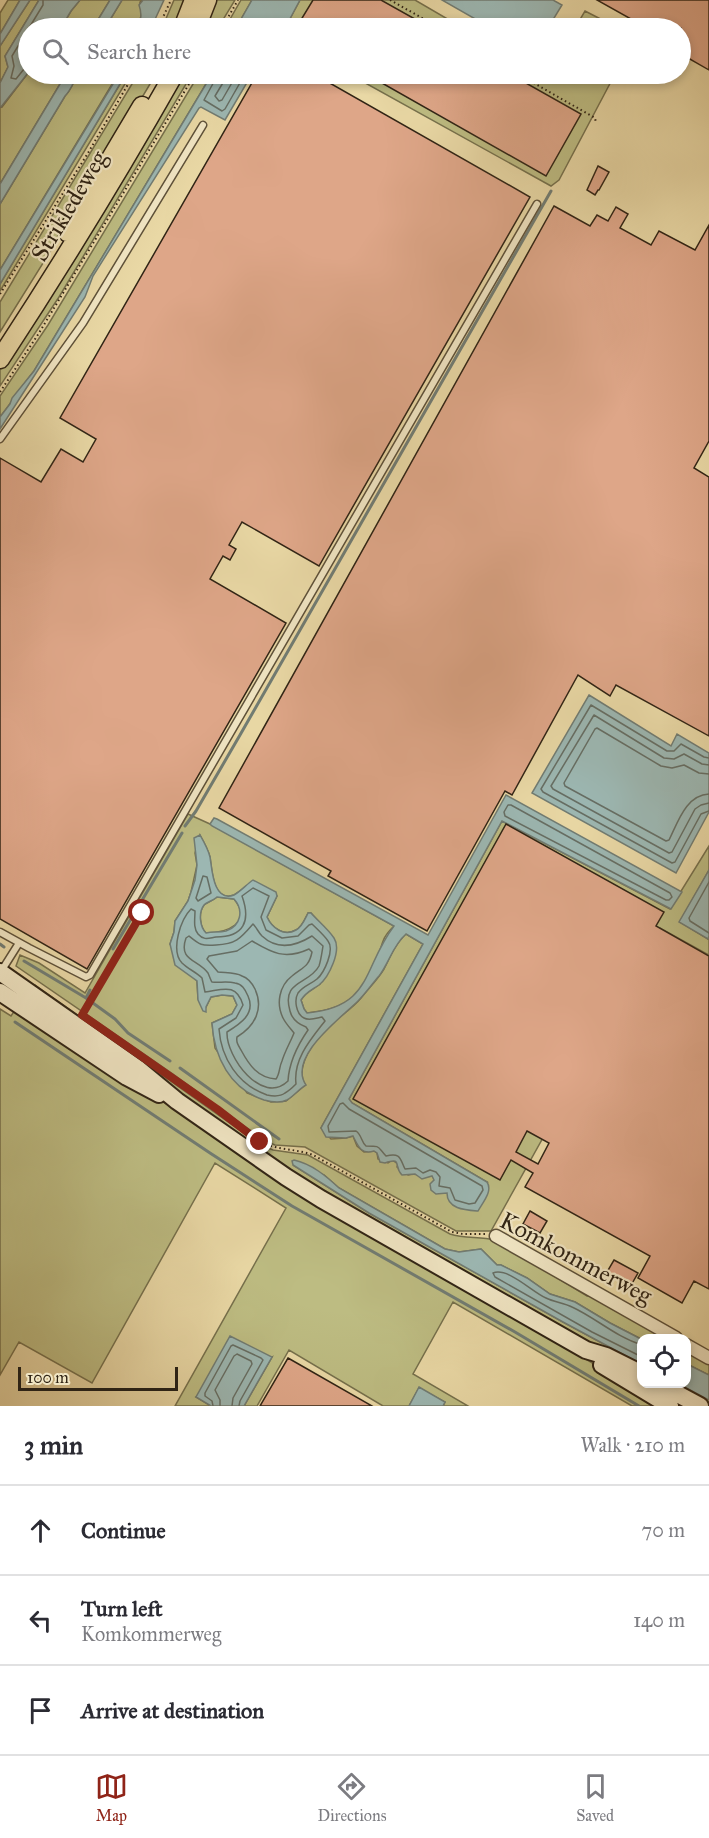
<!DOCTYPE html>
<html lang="en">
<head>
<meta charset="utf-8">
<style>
	body { margin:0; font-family:"IM FELL Great Primer",serif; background:#f2f2f3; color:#2b2b33 }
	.controls { position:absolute; right:18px; bottom:18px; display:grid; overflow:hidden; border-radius:12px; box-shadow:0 3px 9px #0003 }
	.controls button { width:54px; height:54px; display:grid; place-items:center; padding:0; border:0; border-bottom:2px solid #e1e1e2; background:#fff; color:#2b2b33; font:30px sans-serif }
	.scale { position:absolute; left:18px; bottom:15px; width:160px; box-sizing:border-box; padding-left:6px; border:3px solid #302415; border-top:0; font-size:16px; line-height:21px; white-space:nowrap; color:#302415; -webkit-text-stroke:4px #f1e6c4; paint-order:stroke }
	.stop { position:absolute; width:18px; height:18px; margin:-14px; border:4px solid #8f2418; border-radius:50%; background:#fff }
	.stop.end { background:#8f2418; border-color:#fff; box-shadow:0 2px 6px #0008 }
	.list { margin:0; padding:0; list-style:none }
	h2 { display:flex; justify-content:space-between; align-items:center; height:78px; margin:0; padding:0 24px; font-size:26px }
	h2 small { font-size:20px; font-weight:400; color:#7c7c81 }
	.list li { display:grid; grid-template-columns:39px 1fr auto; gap:18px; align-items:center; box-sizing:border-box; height:90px; padding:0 24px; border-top:2px solid #e1e1e2 }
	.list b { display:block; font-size:22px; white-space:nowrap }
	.list p { margin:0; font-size:20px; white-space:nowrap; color:#7c7c81 }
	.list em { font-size:20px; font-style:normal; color:#7c7c81 }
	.icon { flex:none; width:33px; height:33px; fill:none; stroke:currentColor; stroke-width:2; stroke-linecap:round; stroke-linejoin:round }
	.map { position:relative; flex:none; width:709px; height:1406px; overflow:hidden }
	.search { position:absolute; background:#fff; box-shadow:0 3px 9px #0003; left:18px; right:18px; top:18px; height:66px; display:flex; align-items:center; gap:15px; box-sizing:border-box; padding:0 21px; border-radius:33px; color:#7c7c81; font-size:22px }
	.sheet { height:348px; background:#fff }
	nav { display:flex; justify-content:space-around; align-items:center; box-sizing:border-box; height:84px; border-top:2px solid #e1e1e2; background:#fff; font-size:16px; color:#7c7c81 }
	nav a { display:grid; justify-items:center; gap:3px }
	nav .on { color:#8f2418 }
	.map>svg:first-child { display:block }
</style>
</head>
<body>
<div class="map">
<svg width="709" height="1406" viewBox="0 0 709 1406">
	<rect width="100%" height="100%" fill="#e9d8a5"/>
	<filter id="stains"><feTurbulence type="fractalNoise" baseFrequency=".00333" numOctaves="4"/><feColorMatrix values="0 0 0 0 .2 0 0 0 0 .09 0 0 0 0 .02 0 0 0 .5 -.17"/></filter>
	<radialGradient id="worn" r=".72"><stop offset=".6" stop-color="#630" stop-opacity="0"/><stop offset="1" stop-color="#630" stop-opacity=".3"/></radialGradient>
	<path fill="#bdbc82" stroke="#76704c" stroke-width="1.5" d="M8 0H20L0 34V13Z
		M30 0H39L5 56 8 67 0 83V46Z
		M80 0H110L93 28H61L71 11Z
		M122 0H143L140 2C142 13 142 20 135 28H105Z
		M174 0H191L180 28H162Z
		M210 0H235L218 28H204Z
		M241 0H252L236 28H225Z
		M300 0H415L463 28H285Z
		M585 11 618 28H575Z
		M28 73 66 74 0 184V106L2 107Z
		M78 74H110L114 81 0 270V204L65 96C72 89 73 82 78 74Z
		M126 74H131L0 291V284Z
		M138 74H156L122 131 97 164 79 195 68 223 0 332V302Z
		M182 74H192L59 297 0 386V364Z
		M199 74H212L34 371C22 386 12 402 0 417V396L48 325Z
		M349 74H541L549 78 551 74H615L559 180 551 186Z
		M188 814 210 824 394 926C391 929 387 933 385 937 382 942 381 949 378 955 372 965 368 978 361 988 349 1006 327 1011 307 1013L304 1009 301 1000 305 994 320 984 321 924 311 913H308C305 919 302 927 296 930 284 937 272 928 267 917L277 896 253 881C247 885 240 892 234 895 212 903 212 868 210 857 208 849 204 842 200 835L195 853 197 865 191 892 188 901 175 921 174 932 170 944 197 981 198 999 206 1007 211 997 222 995 233 996 237 1005 232 1014 212 1023 215 1048 247 1093 271 1102 286 1101 305 1085C294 1066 316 1038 330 1025 340 1016 353 1008 361 998 368 989 378 979 384 969 390 957 396 943 406 934L423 944 321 1128 331 1139 346 1138 353 1136 357 1146 364 1152 374 1151 377 1153 378 1159 388 1163 392 1160 398 1164 397 1167 408 1175C416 1172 424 1177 432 1176L445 1192 487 1182 352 1103 349 1099 502 821 670 909 709 846V870L680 922 708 939 709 936V955L660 928 491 1231H456L305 1147 275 1145 265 1141 173 1074 16 966 20 955 39 963 85 993Z
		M217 897 234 899C254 923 226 933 206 933 200 927 198 913 204 905 207 902 214 900 217 897Z
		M35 985 261 1145 273 1150 308 1155 450 1234C465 1239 480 1236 495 1240L587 1296H593L668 1338 641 1339 610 1323 575 1302 550 1294 527 1278 501 1265H497L481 1249 459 1252 445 1249 339 1188 324 1175 293 1165 369 1213 563 1322 641 1364V1370L595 1347 364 1217 272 1160 31 986Z
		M17 1007 182 1114 663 1406H632L453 1302 413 1374 468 1406H443L445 1402 419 1388 409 1406H383L289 1350 257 1406H244L272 1357 196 1397 211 1406H175L286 1208 215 1163 92 1383 19 1342 0 1375V1009L11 1016Z
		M686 1349 709 1362V1375L687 1364Z"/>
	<path fill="#9cb7b2" stroke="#717c73" stroke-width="1.5" fill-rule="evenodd" d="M20 0H30L0 46V34Z
		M39 0H80L71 11 61 28H28V73L1 107 0 106V83L8 67 5 56Z
		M110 0H122L105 28H93Z
		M143 0H164L151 28H135C142 21 142 14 139 5Z
		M252 0H300L285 28H236Z
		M442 0H553L562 5 548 28H491Z
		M66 74H78C73 82 72 89 65 96L0 204V184Z
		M110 74H126L0 284V270L113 84 114 79Z
		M212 74H252L225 120 201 107 199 108 93 276 85 297 0 429V417L10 404 12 398 34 371Z
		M589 695 671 746 677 734 709 753V812L676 873 532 793Z
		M506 795 682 892 671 909 502 821 349 1099 352 1103 487 1182C493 1191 483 1202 478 1211 465 1210 447 1209 447 1193L436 1194 431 1190 430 1184 434 1180 432 1176 422 1179 415 1174 402 1175C393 1166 403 1157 385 1163L380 1162 377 1153 374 1151C361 1155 358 1146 353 1136L346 1138 326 1137 321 1128 423 944 406 934C393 945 389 963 379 976 372 984 365 994 358 1001 341 1018 287 1057 306 1085 299 1089 294 1096 287 1100 281 1103 271 1102 264 1100 230 1089 214 1057 212 1023L232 1014 237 1005 233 996 222 995 211 997 206 1007V1012L203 1011 198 1000 197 981 175 965 170 944 174 932 175 921 188 901 195 880 197 865 194 838 200 835C204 842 208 849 210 857 212 868 213 903 234 895 240 892 247 884 253 880L276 892 277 896 267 917C272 928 284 937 296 930 302 927 305 919 308 913H311C318 921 328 929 334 938 342 950 329 977 319 985 312 990 306 992 301 1000L304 1009 307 1013C373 1007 362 968 394 926L212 826 210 824 214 818 217 819 428 935ZM217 897 234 899C244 910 241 926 226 931 218 933 213 931 206 933 200 927 198 913 204 905 207 902 214 900 217 897Z
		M709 870V936L708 939 679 922Z
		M294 1160C312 1164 326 1176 339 1188L445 1249 459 1252 481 1249 497 1265H501L527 1278 550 1294 575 1302 610 1323 641 1339V1364L563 1322 369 1213 293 1165 292 1161Z
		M230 1336 272 1357 244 1406H211L196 1397Z
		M687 1364 709 1375V1400L679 1384H686Z
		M419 1387 445 1402 443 1406H409Z"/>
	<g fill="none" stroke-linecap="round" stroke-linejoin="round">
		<path stroke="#666e64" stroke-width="1.5" d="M28 68 24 69 16 79 11 78 14 66 12 56 43 5V0
			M217 74 216 78 204 100 222 111 225 109 245 74
			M225 74 224 81 215 96 219 101 222 100 237 74
			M709 758 704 757 681 744 674 751H667L591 705 541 789 543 792 672 863 675 862 701 814 709 811
			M709 765 702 764 684 754 674 759 664 758 594 715 551 786 553 789 669 853 672 852 695 809 701 805 709 803
			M709 774 699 773 684 765 672 768 661 766 597 728 595 729 564 783 565 786 666 841 669 840C678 822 686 795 709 794
			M508 805H511L670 893 672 897 669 900H666L505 816 504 812Z
			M203 876 207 877 211 893 198 901 196 898Z
			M709 882 689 918 690 921 709 933
			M253 888 269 896 261 917 266 930 282 938 298 936 309 925 312 924C317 929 324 935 328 941 335 950 324 973 317 979 311 984 303 986 298 993 294 1000 296 1014 304 1018 309 1021 317 1018 322 1017L325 1021C311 1039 293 1059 296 1084 293 1087 289 1091 285 1093 280 1097 272 1096 267 1095 238 1085 221 1058 219 1029L236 1018 243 1005C236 982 222 990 205 992L202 978C196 972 188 969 182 963 170 950 181 919 191 909L195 911C195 919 193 928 198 934 204 941 209 938 216 937 244 937 251 921 242 896Z
			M253 924C257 928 258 932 262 936 278 951 296 946 312 936L323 946C322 952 321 960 319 966 309 985 281 980 290 1011 292 1019 298 1024 306 1027L308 1030C297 1046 289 1062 288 1081 262 1106 226 1057 227 1032 240 1024 256 1014 248 996 245 989 242 984 235 983 227 981 219 983 212 982 211 981 209 975 208 973 198 959 178 961 186 938L189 936C200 945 201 946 216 945 236 944 240 939 253 924Z
			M252 941C272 953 285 960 309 949L312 952C309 967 303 967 292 976 279 986 276 1004 283 1018 286 1024 291 1029 294 1033 290 1043 285 1051 282 1061 279 1067 280 1074 276 1079 258 1078 249 1065 241 1050 238 1045 236 1042 237 1037 255 1026 264 1009 255 989 252 983 248 978 242 976 235 972 226 973 218 972L207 959 209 956 237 951Z
			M343 1103 349 1109 482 1186 483 1190 475 1203 469 1204 455 1200 450 1188 439 1186 440 1177 436 1172 430 1170 423 1173 416 1168 405 1169C400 1159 401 1152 386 1156 377 1146 381 1146 366 1146 361 1142 362 1135 356 1131L329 1132 328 1126 340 1104Z
			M642 1345C616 1337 596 1318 572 1307 564 1303 554 1302 546 1298 532 1292 508 1267 493 1273L495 1277 592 1332 642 1357
			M213 1406 212 1401 205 1396V1393L231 1346 233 1345 261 1358 263 1360 240 1401 239 1406
			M220 1406V1400L215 1390 234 1356 237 1354 251 1361 252 1364 233 1398 232 1406"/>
		<path stroke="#717c73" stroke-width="3" d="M185 826 196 811 240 735 551 191
			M0 944 4 947
			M113 949 182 833
			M24 961 86 998 115 1019 128 1033 170 1061
			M86 998 90 990
			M15 1022 210 1153 292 1206 515 1332 639 1406
			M180 1068 279 1139"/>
	</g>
	<path fill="#dea688" stroke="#302415" stroke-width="1.5" fill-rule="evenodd" d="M313 0H381L431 28H296Z
		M597 0H709V70L681 54V28H647Z
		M257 74H314L530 197 319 566 242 522 229 545 236 549 230 560 223 556 210 579 286 623 87 969 0 919V458L41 482 61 449 83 462 96 439 60 418Z
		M366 74H510L581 114 546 176Z
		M598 166 609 172 599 190H598L595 195 587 190Z
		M554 206 590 226 597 215 608 221 616 207 628 214 620 228 651 245 659 231 695 250 709 225V441L694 468 709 477V736L616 685 610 696 578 675 512 795 505 791 427 931 328 876 331 871 219 808Z
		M506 824 664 912 656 926 709 956V1289L694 1281 682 1303 638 1278 650 1256 525 1187 533 1173 511 1160 500 1180 353 1099ZM527 1131 549 1143 538 1164 516 1152Z
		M530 1211 547 1221 540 1233 523 1224Z
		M614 1260 638 1273 630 1287 607 1272Z
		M288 1358 372 1406H260Z"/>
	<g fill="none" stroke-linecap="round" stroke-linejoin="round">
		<defs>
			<path id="service" d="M0 439 83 323 203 125
				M0 932 29 948 86 977 90 975 537 204
				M2 970 19 943"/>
			<path id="minor" d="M496 1236 676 1338
				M686 1345 709 1358"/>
			<path id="secondary" d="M0 972 137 1068 177 1101 286 1177 321 1199 586 1350 606 1356 642 1374
				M0 992 127 1077 159 1094
				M602 1365 670 1406
				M659 1384 700 1406"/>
			<path id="primary" d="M183 28 194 0
				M196 28 207 0
				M67 232 142 106
				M0 359C61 266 119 171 174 74"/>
		</defs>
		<use href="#service" stroke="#5e5139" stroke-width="9"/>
		<use href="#minor" stroke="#5e5139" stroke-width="15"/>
		<use href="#secondary" stroke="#302415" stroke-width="20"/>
		<use href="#primary" stroke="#302415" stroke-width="21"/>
		<path stroke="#302415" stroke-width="2" stroke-dasharray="1.5 3" stroke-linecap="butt" d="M390 0 440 28
			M158 28 171 0
			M222 28 238 0
			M518 74 595 118 596 123
			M0 294 88 153 134 74
			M0 392 39 333 195 74
			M82 1015 142 913
			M172 1078 248 1132
			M262 1143C279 1150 297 1149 313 1155L452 1232 463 1234H486"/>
		<use href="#service" stroke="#f1e6c4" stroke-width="6"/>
		<use href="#minor" stroke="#f1e6c4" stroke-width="12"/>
		<use href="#secondary" stroke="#f1e6c4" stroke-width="16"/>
		<use href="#primary" stroke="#e9d8a5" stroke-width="18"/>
	</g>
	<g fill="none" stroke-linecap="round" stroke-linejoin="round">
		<path stroke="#8f2418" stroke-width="8" d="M142 913 82 1015 217 1109 260 1142"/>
	</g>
	<g text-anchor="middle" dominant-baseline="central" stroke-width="4.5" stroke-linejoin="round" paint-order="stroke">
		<g font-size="24" fill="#302415" stroke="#f1e6c4">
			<text transform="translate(69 206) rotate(-59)">Strikledeweg</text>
			<text transform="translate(576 1258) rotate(28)">Komkommerweg</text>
		</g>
	</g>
	<rect width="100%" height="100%" filter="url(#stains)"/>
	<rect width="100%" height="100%" fill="url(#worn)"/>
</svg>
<div class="controls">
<button><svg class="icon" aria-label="locate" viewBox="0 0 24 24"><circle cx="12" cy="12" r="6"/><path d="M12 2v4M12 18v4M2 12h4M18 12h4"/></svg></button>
</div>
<div class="scale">100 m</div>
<div class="stop" style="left:142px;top:913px"></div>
<div class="stop end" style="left:260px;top:1142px"></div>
<div class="search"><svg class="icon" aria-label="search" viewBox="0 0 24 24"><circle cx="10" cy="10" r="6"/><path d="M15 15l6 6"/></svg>Search here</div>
</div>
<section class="sheet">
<h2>3 min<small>Walk · 210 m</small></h2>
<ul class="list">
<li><svg class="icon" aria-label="ahead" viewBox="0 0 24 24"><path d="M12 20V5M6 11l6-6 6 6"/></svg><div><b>Continue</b></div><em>70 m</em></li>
<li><svg class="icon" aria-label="left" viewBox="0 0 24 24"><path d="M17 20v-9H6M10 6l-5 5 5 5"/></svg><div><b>Turn left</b><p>Komkommerweg</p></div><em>140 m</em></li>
<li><svg class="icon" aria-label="arrive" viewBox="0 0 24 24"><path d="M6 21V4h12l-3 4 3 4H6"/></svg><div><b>Arrive at destination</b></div></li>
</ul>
</section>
<nav>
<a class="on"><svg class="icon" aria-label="map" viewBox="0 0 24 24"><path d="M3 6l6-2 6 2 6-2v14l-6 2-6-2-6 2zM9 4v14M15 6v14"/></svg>Map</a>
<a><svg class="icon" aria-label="directions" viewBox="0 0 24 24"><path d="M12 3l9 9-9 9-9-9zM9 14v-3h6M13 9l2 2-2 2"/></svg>Directions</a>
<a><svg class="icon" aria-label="saved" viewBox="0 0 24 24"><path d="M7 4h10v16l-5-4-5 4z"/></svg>Saved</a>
</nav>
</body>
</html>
